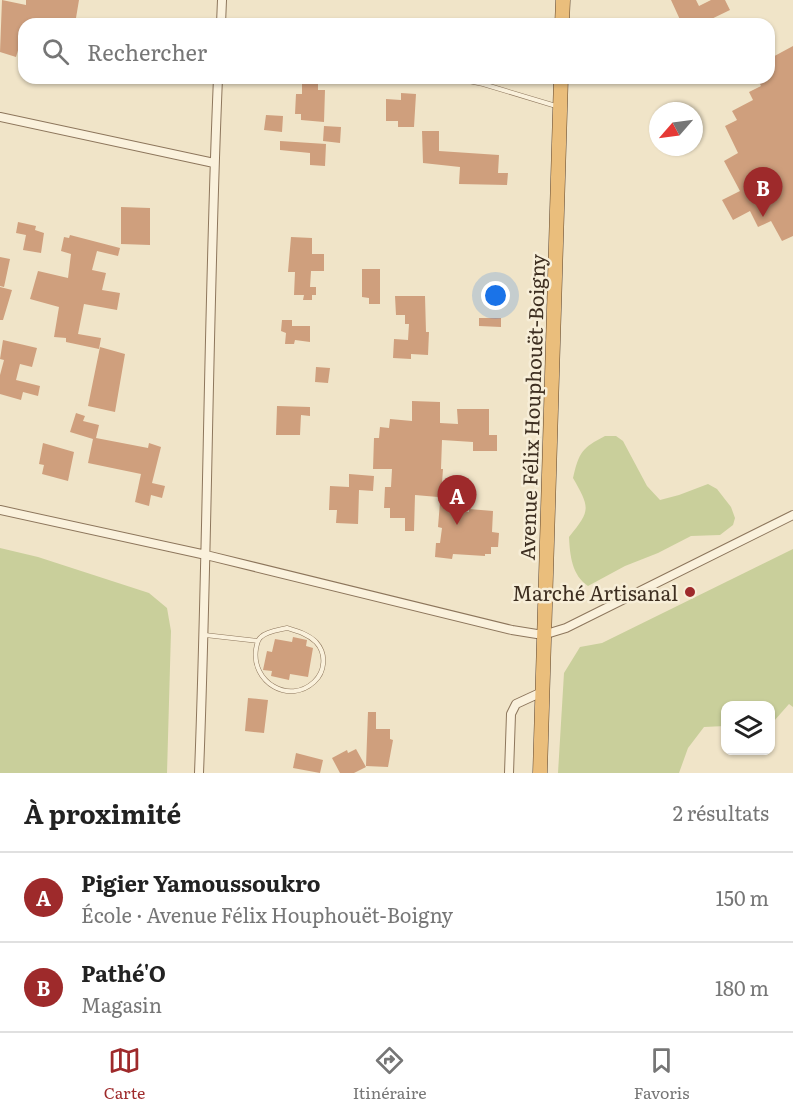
<!DOCTYPE html>
<html lang="fr">
<head>
<meta charset="utf-8">
<style>
	body { margin:0; font-family:Literata,serif; background:#f6f6f6; color:#222 }
	.controls { position:absolute; right:18px; bottom:18px; display:grid; overflow:hidden; border-radius:12px; box-shadow:0 2px 4px #0004 }
	.controls button { width:54px; height:54px; display:grid; place-items:center; padding:0; border:0; border-bottom:2px solid #e0e0e0; background:#fff; color:#222; font:30px sans-serif }
	.compass { position:absolute; left:649px; top:102px; width:54px; height:54px; border-radius:50%; background:#fff; box-shadow:0 2px 4px #0004; rotate:242deg }
	.you { position:absolute; left:496px; top:296px; width:21px; height:21px; margin:-15px; border:4px solid #fff; border-radius:50%; background:#1a73e8; box-shadow:0 0 0 9px #1a73e833 }
	.badge { display:grid; place-items:center; width:39px; height:39px; border-radius:50%; background:#9e2a2b; color:#fff; font-size:20px; font-weight:700 }
	.pin { position:absolute; translate:-50% -50px; filter:drop-shadow(0 2px 3px #0008) }
	.pin::after { content:''; position:absolute; top:32px; width:21px; height:18px; background:inherit; clip-path:polygon(0 0,100% 0,50% 100%) }
	.list { margin:0; padding:0; list-style:none }
	h2 { display:flex; justify-content:space-between; align-items:center; height:78px; margin:0; padding:0 24px; font-size:26px }
	h2 small { font-size:20px; font-weight:400; color:#767676 }
	.list li { display:grid; grid-template-columns:39px 1fr auto; gap:18px; align-items:center; box-sizing:border-box; height:90px; padding:0 24px; border-top:2px solid #e0e0e0 }
	.list b { display:block; font-size:22px; white-space:nowrap }
	.list p { margin:0; font-size:20px; white-space:nowrap; color:#767676 }
	.list em { font-size:20px; font-style:normal; color:#767676 }
	.icon { flex:none; width:33px; height:33px; fill:none; stroke:currentColor; stroke-width:2; stroke-linecap:round; stroke-linejoin:round }
	.map { position:relative; flex:none; width:793px; height:773px; overflow:hidden }
	.search { position:absolute; background:#fff; box-shadow:0 2px 4px #0004; left:18px; right:18px; top:18px; height:66px; display:flex; align-items:center; gap:15px; box-sizing:border-box; padding:0 21px; border-radius:18px; color:#767676; font-size:22px }
	.sheet { height:258px; background:#fff }
	nav { display:flex; justify-content:space-around; align-items:center; box-sizing:border-box; height:84px; border-top:2px solid #e0e0e0; background:#fff; font-size:16px; color:#767676 }
	nav a { display:grid; justify-items:center; gap:3px }
	nav .on { color:#9e2a2b }
	.map>svg:first-child { display:block }
</style>
</head>
<body>
<div class="map">
<svg width="793" height="773" viewBox="0 0 793 773">
	<rect width="100%" height="100%" fill="#f0e4c8"/>
	<path fill="#c9cf9b" d="M605 436H616L623 441 647 486 660 500 679 495 708 484 717 489 731 507 735 518 733 525 720 535 691 536 658 553 625 566 588 586C572 575 570 556 569 537 591 510 590 508 573 478 579 452 582 448 605 436Z
		M0 548 38 557 149 593 167 608 171 631 167 773H0Z
		M793 549V707L789 704 774 721 771 731 770 706H726L725 726 704 727 688 748 679 773H558L564 673 580 647 602 643Z"/>
	<path fill="#cf9f7d" d="M2 0 26 5V0H79L75 24H24V48L19 47 16 57 0 52Z
		M671 0H696L699 6 711 0H725L730 10 701 24H682Z
		M793 46V236L782 241 771 221 758 227 750 211 733 220 722 200 740 191 724 161 738 153 725 126 737 120 732 111 753 100 749 92 761 86 757 78H769V59Z
		M302 82 318 83V90H325L324 122 301 120V114H295L296 94H302Z
		M401 93 416 94 414 127H398V121H386V99L401 100Z
		M266 115 283 116 282 132 264 130Z
		M324 126 341 127 340 143 323 141Z
		M422 131H439V151L499 155 498 173H508L507 185 459 184 460 167 423 163Z
		M280 141 326 144 325 166 310 165V153L280 150Z
		M121 207 150 208V245L121 244Z
		M18 222 36 226 35 230 44 233 41 253 23 250 26 235 16 233Z
		M70 235 120 248 118 256 97 251 92 270 106 273 102 290 120 293 117 310 84 304 78 334 101 338 99 349 66 342V338L54 337 59 307 30 299 38 271 68 278 71 254 61 251 64 237 69 238Z
		M291 237 312 238V254H324V271H311L310 287H316V295H312V300H303L304 295H294L295 272H288Z
		M0 257 10 259 4 287 0 286Z
		M362 269H380V304H369V298L362 297Z
		M0 287 12 290 3 320H0Z
		M395 296H425L426 332H429L428 355 411 354V359L393 358 394 339 408 340 409 324H405V315H396Z
		M479 318H501V327L479 326Z
		M282 320H292V326H310V342L295 340 294 344H285L286 333 281 331Z
		M3 340 37 348 32 367 20 364 16 380 40 386 38 396 23 392 21 400 0 394V375L4 360 0 359Z
		M100 347 125 354 115 412 88 406Z
		M316 367 330 368 328 383 315 382Z
		M412 401 440 402V423L458 424 457 409H489V435H497V451H473V442L442 440 441 469H443L442 483 453 484 451 510 469 512V509L493 511 492 532 499 533 498 547H491V554H485V556L453 554 452 559 435 557 436 543H440L442 528 438 527 440 502 438 501V497L415 495 414 531H405V518H390V508H384L385 487H391L392 469H373L374 438H379L380 427 389 428 390 419 412 421Z
		M277 406 310 407V416L301 415 300 435H276Z
		M76 413 85 416 83 421 99 425 96 438 148 448 149 443 161 447 152 483 165 486 162 498 151 495 149 506 135 502 141 474 88 463 93 439 70 432Z
		M43 443 74 452 68 481 42 474 44 465 39 464Z
		M349 474 374 476 373 491 359 490 358 524 336 523 337 510H329L330 486 349 487Z
		M293 637 307 640 306 646 313 648 308 677 290 674 289 680 271 676 272 671 263 670 267 651 272 652 275 639 292 642Z
		M248 698 268 700 264 733 245 731Z
		M368 712H376V729H390V739L393 740 388 767 366 766Z
		M356 749 366 767 354 773H340L332 758 347 750 348 753Z
		M296 753 323 760 320 773 293 768Z"/>
	<g fill="none" stroke-linecap="round" stroke-linejoin="round">
		<defs>
			<path id="service" d="M454 78 483 84 556 106
				M287 628C297 631 308 634 316 642 327 654 325 672 314 682 289 705 251 682 256 649 257 645 257 640 261 637 267 631 279 630 287 628Z
				M205 635 258 641"/>
			<path id="minor" d="M221 24 222 0
				M0 117 214 163
				M0 510 206 555 512 630 543 635 566 628 793 515
				M199 773C208 541 208 310 218 78
				M509 773 511 714 516 704 542 692"/>
			<path id="trunk" d="M562 24 563 0
				M540 773 561 78"/>
		</defs>
		<use href="#service" stroke="#8d765c" stroke-width="5"/>
		<use href="#minor" stroke="#8d765c" stroke-width="10"/>
		<use href="#trunk" stroke="#5b4430" stroke-width="15"/>
		<use href="#service" stroke="#faf1dc" stroke-width="4"/>
		<use href="#minor" stroke="#faf1dc" stroke-width="8"/>
		<use href="#trunk" stroke="#eabe7c" stroke-width="14"/>
	</g>
	<circle fill="#9e2a2b" stroke="#f7eed8" stroke-width="2" cx="690" cy="592" r="6"/>
	<g text-anchor="middle" dominant-baseline="central" stroke-width="5" stroke-linejoin="round" paint-order="stroke">
		<g font-size="20" fill="#3d2e20" stroke="#f7eed8">
			<text transform="translate(531 407) rotate(-88)">Avenue Félix Houphouët-Boigny</text>
		</g>
		<g font-size="20" fill="#3d2e20" stroke="#f7eed8" text-anchor="end">
			<text x="678" y="592">Marché Artisanal</text>
		</g>
	</g>
</svg>
<div class="controls">
<button><svg class="icon" aria-label="layers" viewBox="0 0 24 24"><path d="M12 4l9 5-9 5-9-5zM3 14l9 5 9-5"/></svg></button>
</div>
<svg class="compass" viewBox="-18 -18 36 36"><path d="M0-13l5 13h-10z" fill="#e53935"/><path d="M0 13l5-13h-10z" fill="#767676"/></svg>
<div class="you"></div>
<div class="pin badge" style="left:457px;top:525px">A</div>
<div class="pin badge" style="left:763px;top:217px">B</div>
<div class="search"><svg class="icon" aria-label="search" viewBox="0 0 24 24"><circle cx="10" cy="10" r="6"/><path d="M15 15l6 6"/></svg>Rechercher</div>
</div>
<section class="sheet">
<h2>À proximité<small>2 résultats</small></h2>
<ul class="list">
<li><span class="badge">A</span><div><b>Pigier Yamoussoukro</b><p>École · Avenue Félix Houphouët-Boigny</p></div><em>150 m</em></li>
<li><span class="badge">B</span><div><b>Pathé'O</b><p>Magasin</p></div><em>180 m</em></li>
</ul>
</section>
<nav>
<a class="on"><svg class="icon" aria-label="map" viewBox="0 0 24 24"><path d="M3 6l6-2 6 2 6-2v14l-6 2-6-2-6 2zM9 4v14M15 6v14"/></svg>Carte</a>
<a><svg class="icon" aria-label="directions" viewBox="0 0 24 24"><path d="M12 3l9 9-9 9-9-9zM9 14v-3h6M13 9l2 2-2 2"/></svg>Itinéraire</a>
<a><svg class="icon" aria-label="saved" viewBox="0 0 24 24"><path d="M7 4h10v16l-5-4-5 4z"/></svg>Favoris</a>
</nav>
</body>
</html>
